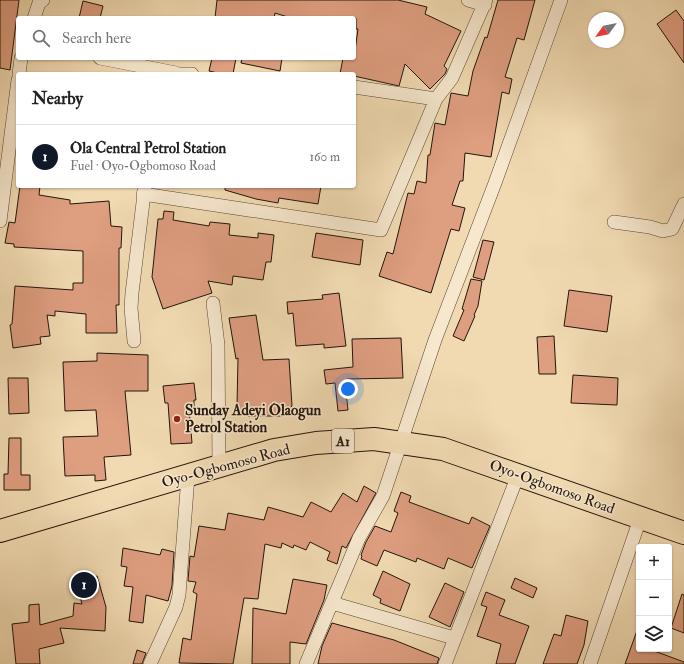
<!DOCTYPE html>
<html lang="en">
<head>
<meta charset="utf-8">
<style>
	body { margin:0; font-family:"IM FELL Double Pica",serif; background:#f2f2f2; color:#202124 }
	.controls { position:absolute; right:12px; bottom:12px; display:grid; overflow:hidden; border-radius:4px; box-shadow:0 1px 3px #0004 }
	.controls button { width:36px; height:36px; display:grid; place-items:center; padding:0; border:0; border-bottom:1px solid #e0e0e0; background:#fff; color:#202124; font:20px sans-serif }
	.compass { position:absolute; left:588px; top:12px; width:36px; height:36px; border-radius:50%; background:#fff; box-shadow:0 1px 3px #0004; rotate:237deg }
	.you { position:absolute; left:348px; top:389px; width:14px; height:14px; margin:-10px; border:3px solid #fff; border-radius:50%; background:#1a73e8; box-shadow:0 0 0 6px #1a73e833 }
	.badge { display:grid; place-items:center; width:26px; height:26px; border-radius:50%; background:#111827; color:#fff; font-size:13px; font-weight:700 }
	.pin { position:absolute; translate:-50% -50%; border:2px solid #fff; box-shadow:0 1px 4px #0006 }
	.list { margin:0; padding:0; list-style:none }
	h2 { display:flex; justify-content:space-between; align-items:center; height:52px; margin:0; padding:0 16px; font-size:17px }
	h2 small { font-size:13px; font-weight:400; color:#757577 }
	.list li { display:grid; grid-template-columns:26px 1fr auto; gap:12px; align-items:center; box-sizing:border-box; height:64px; padding:0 16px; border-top:1px solid #e0e0e0 }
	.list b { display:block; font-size:15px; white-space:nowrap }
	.list p { margin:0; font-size:13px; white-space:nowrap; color:#757577 }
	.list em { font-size:13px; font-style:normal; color:#757577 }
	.icon { flex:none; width:22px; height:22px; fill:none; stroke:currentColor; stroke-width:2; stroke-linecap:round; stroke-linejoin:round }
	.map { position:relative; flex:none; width:684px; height:664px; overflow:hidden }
	.search { position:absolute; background:#fff; box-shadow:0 1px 3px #0004; left:16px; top:16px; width:340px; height:44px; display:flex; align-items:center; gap:10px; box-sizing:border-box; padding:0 14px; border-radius:4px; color:#757577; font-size:15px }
	.panel { position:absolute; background:#fff; box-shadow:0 1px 3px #0004; left:16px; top:72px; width:340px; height:116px; border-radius:4px }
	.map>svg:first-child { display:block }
</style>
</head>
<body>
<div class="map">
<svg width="684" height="664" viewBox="0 0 684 664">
	<rect width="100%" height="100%" fill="#f1dab2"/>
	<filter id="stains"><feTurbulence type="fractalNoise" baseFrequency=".005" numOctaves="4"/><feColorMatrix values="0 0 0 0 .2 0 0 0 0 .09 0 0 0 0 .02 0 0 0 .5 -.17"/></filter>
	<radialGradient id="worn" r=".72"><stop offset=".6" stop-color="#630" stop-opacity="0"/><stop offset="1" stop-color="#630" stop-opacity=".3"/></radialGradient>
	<path fill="#de9e80" stroke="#22140b" d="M0 0H19L10 70 0 68Z
		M217 0H398L427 7 425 14 461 31 444 66 447 69 445 74 430 89 405 64 399 86 354 76V74H340L343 58H354L358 29H356V18H291L275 13 274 18H215Z
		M498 0H535L524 40 517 38 505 77 512 79 509 94 502 92 491 157 465 153 463 181H460L452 205 465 208 459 231 451 229 431 293 379 276 387 252 393 254 408 193 414 194 417 181 426 183 428 155H430L435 123 445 125 451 93 468 96 473 71 485 37 487 38Z
		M83 1 103 6 100 18H79Z
		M676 10 684 21V63L657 24Z
		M212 58H236L233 74H222L209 71Z
		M242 58H282L280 71 241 63Z
		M20 186H40L39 195 70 200V204L109 201 111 226 122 227 121 248H119V305H116L117 333H86V314L55 311V316L47 315 50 336 40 337 41 344 13 348 10 325 12 324 15 286 73 290V283H83V251L14 247V244L5 243 9 222 15 223Z
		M225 186H321L318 204 279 198 278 203 256 199 225 190Z
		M164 211 174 212 173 220 209 226 210 222 230 224 229 235 258 238V233L274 235 271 262H266L263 280 233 276 232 285 208 281 212 293 163 309 152 277 158 219H163Z
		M316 233 363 240 360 265 312 257Z
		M483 240 494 242 484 280 473 277Z
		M471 279 482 281 478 306 474 315 475 316 464 341 453 336 464 310 462 309Z
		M569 290 612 296 607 332 564 326Z
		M339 293 346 346 324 348V344L296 346 293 313 288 314 287 302 323 299 322 295Z
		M256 315 263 360 289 359 292 406 282 416H248L237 406 238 358 236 359 229 318Z
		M554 336 556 374H539L537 337Z
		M401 338 403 378 347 379 348 382H345L348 410 338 411 335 383 326 384 324 370 353 367 352 339Z
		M97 353 148 355V391H125L131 455 104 457 106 480 95 481V475L65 476 63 437 98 436 96 410 65 411 63 362 97 361Z
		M573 375 618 378 617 405 571 403Z
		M8 378H28L29 413 9 414Z
		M194 383 196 400H194V409L189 408 192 443 171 444 168 403H165L163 386Z
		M9 438H21V475H30V490H4V474H8Z
		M364 486 376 493 346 548 342 546 337 564 327 560 330 552 310 542 306 550 294 545 293 548 282 543 281 548 265 544 258 599 244 598 233 664 179 663 183 638 191 640 197 594 193 592 196 582 188 581 190 556 194 557 199 526 225 530 228 513 264 520 268 507 303 517 311 502 331 512 343 493 357 502Z
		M401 492 411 496 409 502 469 524 472 517 490 526 472 568 448 558 444 569 417 558 416 562 384 550 377 566 361 559 362 556 361 555 366 542 375 526 391 532 398 513 394 511Z
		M123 548 160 555 162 549 174 552 172 586 168 601 146 595 143 623 129 621 133 587 124 586 127 567 121 566Z
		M383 571 410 584 400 611 380 603 381 599 373 595Z
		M97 576 106 607 105 631 60 628 64 643 39 649 40 664H16L12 624 29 622V605L39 604 40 625 73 616 74 603 82 604 76 582Z
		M515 578 537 588 533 598 511 588Z
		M293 579 327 585 324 600 306 644 290 642V664H252L253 608 286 614Z
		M445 583 464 592 450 627 429 617Z
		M486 592 505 600 499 615 529 626 515 664H496L501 644 477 636 487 607 481 605Z
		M682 594 684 595V633L671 628Z
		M566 615 588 621 584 645 577 664H543L554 634 561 636Z
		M332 623 394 640 439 658 437 664H318L322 646Z
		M638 628H639V649H649L684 662V664H625Z
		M137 650 146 653 142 664H133Z"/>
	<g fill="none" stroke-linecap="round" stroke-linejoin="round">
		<defs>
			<path id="minor" d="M468 0 485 5
				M34 18 39 3 43 0
				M100 58 176 73
				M19 74 21 58
				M176 74H192
				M354 87 436 99
				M143 194 381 230 436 99 452 78 486 0
				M0 221 18 80
				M614 222 650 227 663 231 672 229 684 204
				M213 303 218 345 219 466
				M134 341 131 308 132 293 145 186
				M332 603 454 638
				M150 664 176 607 179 595 188 476
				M306 664 359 538 383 496 435 340 495 183 561 0
				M445 664 518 475
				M590 664 640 519"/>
			<path id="trunk" d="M0 531 274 450 316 443 374 439 443 449 684 533"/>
		</defs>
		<use href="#minor" stroke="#564635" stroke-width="14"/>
		<use href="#trunk" stroke="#22140b" stroke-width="24"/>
		<use href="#minor" stroke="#f6e7cd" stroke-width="13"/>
		<use href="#trunk" stroke="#f1dab2" stroke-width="22"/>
	</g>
	<circle fill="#8f2418" stroke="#f6e7cd" stroke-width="1.5" cx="177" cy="419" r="4"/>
	<g text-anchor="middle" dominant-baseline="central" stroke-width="3" stroke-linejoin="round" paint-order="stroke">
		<rect fill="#f6e7cd" stroke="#625345" stroke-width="1" x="332" y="429" width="22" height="24" rx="3"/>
		<g font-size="14" font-weight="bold" fill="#22140b">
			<text x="343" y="441">A1</text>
		</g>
		<g font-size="15" font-weight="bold" fill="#22140b" stroke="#f6e7cd" text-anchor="start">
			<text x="185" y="410">Sunday Adeyi Olaogun<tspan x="185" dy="17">Petrol Station</tspan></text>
		</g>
		<g font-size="15" fill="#22140b" stroke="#f6e7cd">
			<text transform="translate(226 466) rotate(-15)">Oyo-Ogbomoso Road</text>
			<text transform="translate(552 487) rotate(20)">Oyo-Ogbomoso Road</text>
		</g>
	</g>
	<rect width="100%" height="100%" filter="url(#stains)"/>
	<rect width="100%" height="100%" fill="url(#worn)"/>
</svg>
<div class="controls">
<button>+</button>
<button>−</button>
<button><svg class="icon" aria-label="layers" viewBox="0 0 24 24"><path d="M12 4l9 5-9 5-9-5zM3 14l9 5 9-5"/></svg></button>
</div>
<svg class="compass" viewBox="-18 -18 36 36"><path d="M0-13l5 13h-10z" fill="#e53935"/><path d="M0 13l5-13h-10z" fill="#757577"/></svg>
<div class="you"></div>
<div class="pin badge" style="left:84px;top:585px">1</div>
<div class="search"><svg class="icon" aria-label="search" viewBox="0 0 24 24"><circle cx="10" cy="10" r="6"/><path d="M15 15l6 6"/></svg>Search here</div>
<section class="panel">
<h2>Nearby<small></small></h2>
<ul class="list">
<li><span class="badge">1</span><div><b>Ola Central Petrol Station</b><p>Fuel · Oyo-Ogbomoso Road</p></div><em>160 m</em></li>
</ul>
</section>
</div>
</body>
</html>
